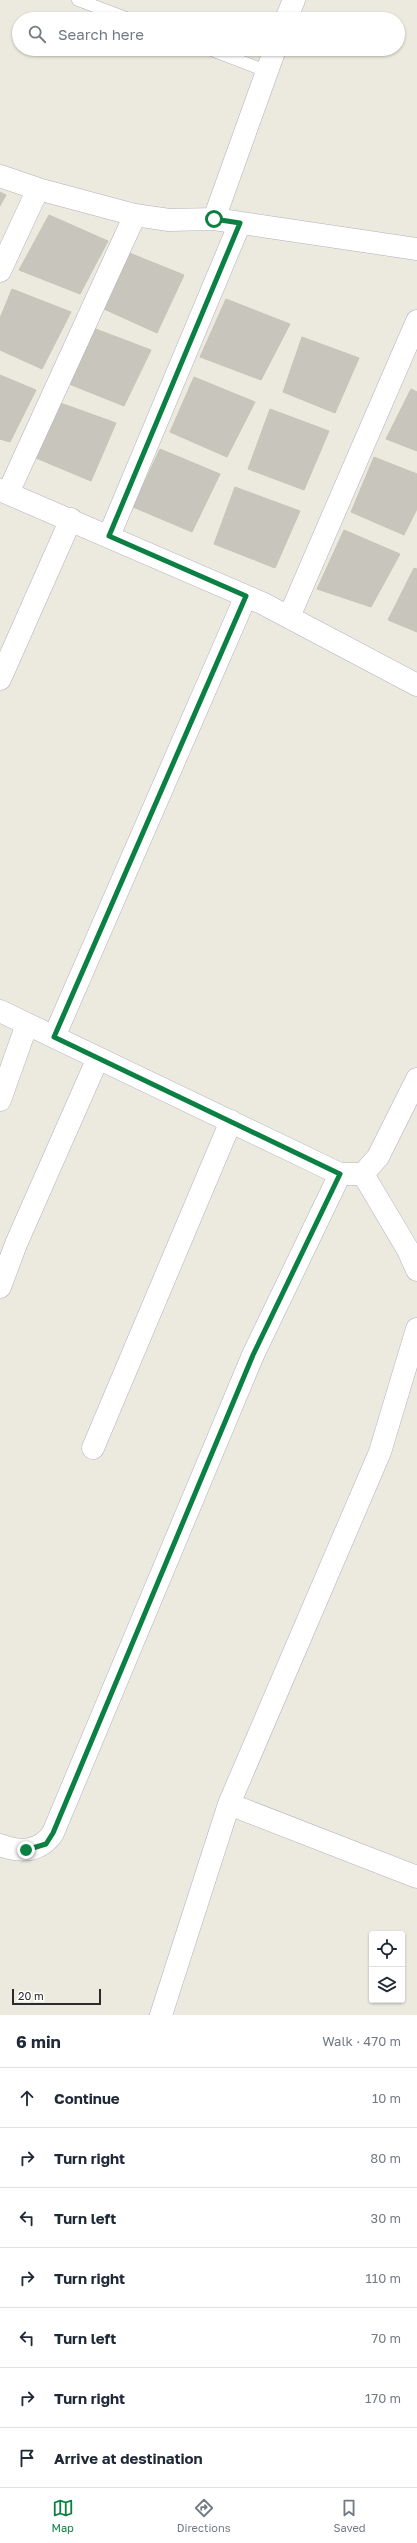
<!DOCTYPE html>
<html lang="en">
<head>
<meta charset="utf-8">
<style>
	body { margin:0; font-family:"Golos Text",sans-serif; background:#f6f6f7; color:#1f2937 }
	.controls { position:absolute; right:12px; bottom:12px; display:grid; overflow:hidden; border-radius:4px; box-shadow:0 1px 3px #0004 }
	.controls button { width:36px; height:36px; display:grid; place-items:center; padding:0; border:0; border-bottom:1px solid #e0e1e3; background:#fff; color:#1f2937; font:20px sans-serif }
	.scale { position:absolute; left:12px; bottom:10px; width:89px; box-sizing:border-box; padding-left:4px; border:2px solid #2b2b2b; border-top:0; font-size:11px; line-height:14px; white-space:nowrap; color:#2b2b2b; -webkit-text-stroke:3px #fff; paint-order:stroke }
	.stop { position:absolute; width:12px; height:12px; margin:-9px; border:3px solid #0b8043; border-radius:50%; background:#fff }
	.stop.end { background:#0b8043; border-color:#fff; box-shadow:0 1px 4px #0008 }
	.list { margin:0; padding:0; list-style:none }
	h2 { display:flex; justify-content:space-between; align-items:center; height:52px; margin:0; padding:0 16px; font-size:17px }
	h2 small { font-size:13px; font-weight:400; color:#747a83 }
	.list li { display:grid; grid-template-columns:26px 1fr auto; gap:12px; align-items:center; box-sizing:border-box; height:60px; padding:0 16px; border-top:1px solid #e0e1e3 }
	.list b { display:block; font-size:15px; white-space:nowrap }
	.list em { font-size:13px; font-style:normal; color:#747a83 }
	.icon { flex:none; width:22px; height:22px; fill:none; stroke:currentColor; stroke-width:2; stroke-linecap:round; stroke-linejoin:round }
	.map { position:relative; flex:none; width:417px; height:2015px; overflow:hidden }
	.search { position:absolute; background:#fff; box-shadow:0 1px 3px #0004; left:12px; right:12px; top:12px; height:44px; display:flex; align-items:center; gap:10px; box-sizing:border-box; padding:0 14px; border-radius:22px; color:#747a83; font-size:15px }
	.sheet { height:472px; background:#fff }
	nav { display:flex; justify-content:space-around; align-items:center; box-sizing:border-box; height:56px; border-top:1px solid #e0e1e3; background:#fff; font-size:11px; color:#747a83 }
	nav a { display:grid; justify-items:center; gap:2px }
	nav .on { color:#0b8043 }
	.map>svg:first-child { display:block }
</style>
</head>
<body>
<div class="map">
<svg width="417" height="2015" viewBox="0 0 417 2015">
	<rect width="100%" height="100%" fill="#ece9de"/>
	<path fill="#c8c5bd" stroke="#c7c5b7" d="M0 192 6 195 0 206Z
		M49 215 108 241 80 294 19 270Z
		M127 252 184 275 157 333 104 309Z
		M12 289 71 312 42 369 0 350V318Z
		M226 299 290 324 261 380 200 357Z
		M93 328 151 350 124 406 69 384Z
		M302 337 359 358 335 413 283 392Z
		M0 375 36 390 10 442 0 439Z
		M194 377 255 402 227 457 170 432Z
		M411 389 417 392V451L386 439Z
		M55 401 116 423 91 481 36 458Z
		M270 409 329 431 304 490 248 469Z
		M160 449 220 474 192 532 133 507Z
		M374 457 417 474V509L404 535 351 512Z
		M235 487 300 511 275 568 214 544Z
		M344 530 400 554 371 607 317 589Z
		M414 568 417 569V632L388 620Z"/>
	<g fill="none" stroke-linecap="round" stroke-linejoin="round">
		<defs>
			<path id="service" d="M78 0 129 19
				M209 49 266 71"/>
			<path id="minor" d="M286 19 294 0
				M0 176 38 189 135 215 169 220 214 219 417 249
				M214 219 275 49
				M0 271 38 189
				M0 490 262 603 417 685
				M8 493 135 215
				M109 536 240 223
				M289 617 417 321
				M0 679 71 519
				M0 1011 340 1174H363L378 1157 417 1079
				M54 1037 246 596
				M0 1100 27 1024
				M363 1174 408 1250 417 1270
				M0 1287 16 1244 98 1058
				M93 1448 231 1121
				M229 1804 417 1877
				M0 1845C21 1853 40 1852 53 1833L253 1355 340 1174
				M161 2015 229 1804 380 1452 417 1329"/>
		</defs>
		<use href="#service" stroke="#b1b1be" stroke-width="13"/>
		<use href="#minor" stroke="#b1b1be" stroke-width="23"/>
		<use href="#service" stroke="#fff" stroke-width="12"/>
		<use href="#minor" stroke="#fff" stroke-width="22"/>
	</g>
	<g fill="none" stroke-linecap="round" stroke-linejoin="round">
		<path stroke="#0b8043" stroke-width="5" d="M26 1850 46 1844 53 1833 253 1355 340 1174 54 1037 246 596 109 536 240 223 214 219"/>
	</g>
</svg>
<div class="controls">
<button><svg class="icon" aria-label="locate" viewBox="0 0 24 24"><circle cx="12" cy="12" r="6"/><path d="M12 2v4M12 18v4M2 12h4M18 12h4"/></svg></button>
<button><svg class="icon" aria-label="layers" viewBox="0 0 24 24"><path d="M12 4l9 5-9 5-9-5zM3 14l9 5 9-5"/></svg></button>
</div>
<div class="scale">20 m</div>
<div class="stop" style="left:214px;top:219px"></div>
<div class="stop end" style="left:26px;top:1850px"></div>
<div class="search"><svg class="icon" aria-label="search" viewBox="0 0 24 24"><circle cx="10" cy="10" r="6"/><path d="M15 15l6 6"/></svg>Search here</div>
</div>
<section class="sheet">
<h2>6 min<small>Walk · 470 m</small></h2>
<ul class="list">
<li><svg class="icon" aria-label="ahead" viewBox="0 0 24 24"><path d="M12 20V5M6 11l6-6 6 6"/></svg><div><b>Continue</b></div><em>10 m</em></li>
<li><svg class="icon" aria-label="right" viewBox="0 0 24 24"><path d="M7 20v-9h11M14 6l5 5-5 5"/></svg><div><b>Turn right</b></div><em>80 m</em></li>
<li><svg class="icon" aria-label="left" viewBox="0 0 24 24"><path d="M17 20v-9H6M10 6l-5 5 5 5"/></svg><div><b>Turn left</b></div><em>30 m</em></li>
<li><svg class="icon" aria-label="right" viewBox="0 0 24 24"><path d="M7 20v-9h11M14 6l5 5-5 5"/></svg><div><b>Turn right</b></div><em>110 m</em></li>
<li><svg class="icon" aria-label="left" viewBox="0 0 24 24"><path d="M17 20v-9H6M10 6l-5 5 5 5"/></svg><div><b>Turn left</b></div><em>70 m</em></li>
<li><svg class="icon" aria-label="right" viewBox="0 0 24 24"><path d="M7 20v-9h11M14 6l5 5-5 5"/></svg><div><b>Turn right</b></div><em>170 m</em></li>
<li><svg class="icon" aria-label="arrive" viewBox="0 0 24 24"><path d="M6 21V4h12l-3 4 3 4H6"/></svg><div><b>Arrive at destination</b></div></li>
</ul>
</section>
<nav>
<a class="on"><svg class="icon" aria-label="map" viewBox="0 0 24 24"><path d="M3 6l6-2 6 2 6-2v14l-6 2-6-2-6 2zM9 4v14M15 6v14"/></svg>Map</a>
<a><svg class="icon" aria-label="directions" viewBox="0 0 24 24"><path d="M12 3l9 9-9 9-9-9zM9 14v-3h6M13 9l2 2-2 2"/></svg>Directions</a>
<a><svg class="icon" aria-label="saved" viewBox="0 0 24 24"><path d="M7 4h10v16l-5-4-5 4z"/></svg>Saved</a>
</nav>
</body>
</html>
